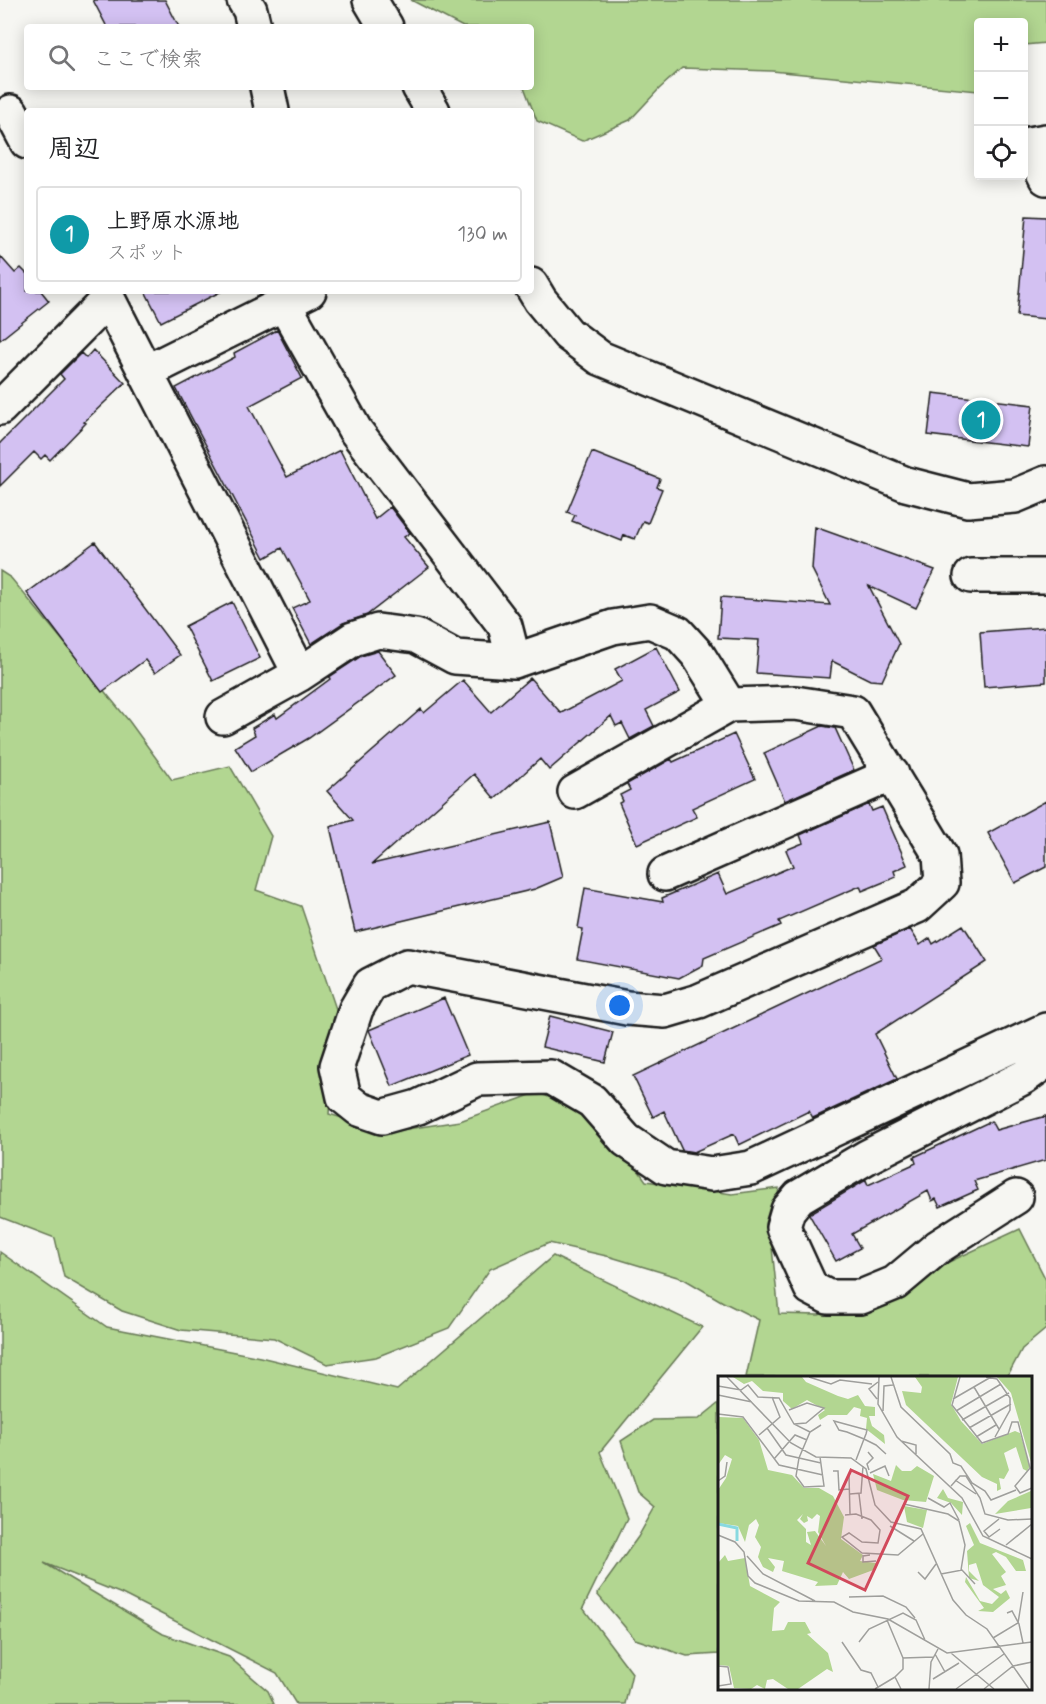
<!DOCTYPE html>
<html lang="ja">
<head>
<meta charset="utf-8">
<style>
	body { margin:0; font-family:Mynerve,"Klee One",sans-serif; background:#f2f2f2; color:#202124 }
	.controls { position:absolute; right:18px; top:18px; display:grid; overflow:hidden; border-radius:6px; box-shadow:0 3px 15px #0003 }
	.controls button { width:54px; height:54px; display:grid; place-items:center; padding:0; border:0; border-bottom:2px solid #e0e0e0; background:#fff; color:#202124; font:30px sans-serif }
	.you { position:absolute; left:620px; top:1006px; width:21px; height:21px; margin:-15px; border:4px solid #fff; border-radius:50%; background:#1a73e8; box-shadow:0 0 0 9px #1a73e833 }
	.badge { display:grid; place-items:center; width:39px; height:39px; border-radius:50%; background:#7c3aed; color:#fff; font-size:20px; font-weight:700 }
	.pin { position:absolute; translate:-50% -50%; border:3px solid #fff; box-shadow:0 2px 6px #0006 }
	.list { margin:0; padding:0; list-style:none }
	h2 { display:flex; justify-content:space-between; align-items:center; height:78px; margin:0; padding:0 24px; font-size:26px }
	h2 small { font-size:20px; font-weight:400; color:#757577 }
	.list li { display:grid; grid-template-columns:39px 1fr auto; gap:18px; align-items:center; box-sizing:border-box; height:96px; margin:0 12px 12px; padding:0 12px; border:2px solid #e0e0e0; border-radius:6px }
	.list b { display:block; font-size:22px; white-space:nowrap }
	.list p { margin:0; font-size:20px; white-space:nowrap; color:#757577 }
	.list em { font-size:20px; font-style:normal; color:#757577 }
	.icon { flex:none; width:33px; height:33px; fill:none; stroke:currentColor; stroke-width:2; stroke-linecap:round; stroke-linejoin:round }
	.map { position:relative; flex:none; width:1046px; height:1704px; overflow:hidden }
	.search { position:absolute; background:#fff; box-shadow:0 3px 15px #0003; left:24px; top:24px; width:510px; height:66px; display:flex; align-items:center; gap:15px; box-sizing:border-box; padding:0 21px; border-radius:6px; color:#757577; font-size:22px }
	.panel { position:absolute; background:#fff; box-shadow:0 3px 15px #0003; left:24px; top:108px; width:510px; height:186px; border-radius:6px }
	.map>svg:first-child { display:block }
</style>
</head>
<body>
<div class="map">
<svg width="1046" height="1704" viewBox="0 0 1046 1704">
	<rect width="100%" height="100%" fill="#f6f6f2"/>
	<filter id="ink" filterUnits="userSpaceOnUse"><feTurbulence type="fractalNoise" baseFrequency=".0167" numOctaves="2"/><feDisplacementMap in="SourceGraphic" scale="12" xChannelSelector="R" yChannelSelector="G"/><feConvolveMatrix kernelMatrix="1 2 1 2 8 2 1 2 1" color-interpolation-filters="sRGB"/></filter>
	<g filter="url(#ink)">
		<path fill="#b2d691" stroke="#677956" stroke-width="1.5" d="M411 0H1046V43L1024 45V22H978V91L772 71 682 68 659 89 630 120 582 141 537 121 524 87H531V27H463Z
			M0 571 11 578 129 721 172 780 230 766 271 836 256 890 301 906 336 1009 329 1114 387 1132 460 1121 536 1093 596 1111 646 1181 732 1194 779 1188 771 1238 779 1314 819 1315 925 1273 1020 1229 1046 1280V1329L1022 1349 1007 1377H746L759 1320 723 1302 684 1279 611 1257 549 1243 490 1269 449 1328 376 1357 327 1364 274 1338 181 1330 122 1311 64 1277 55 1238 0 1217Z
			M0 1252 107 1327 260 1357 397 1390 553 1256 702 1327 600 1452 627 1518 583 1608 632 1673 625 1704H296L277 1673 122 1594 44 1563 163 1634 229 1657 268 1691 274 1704H0Z
			M719 1403V1654L687 1656 635 1639 597 1594 638 1537 655 1507 638 1492 621 1441 653 1420 699 1419Z"/>
		<path fill="#d3c1f2" stroke="#1c1c1c" stroke-width="1.5" d="M93 0H165L179 27H107Z
			M1026 216 1046 217V319L1017 316Z
			M0 256 15 273 21 268 27 274V291H41L49 301 0 340Z
			M145 291H222L161 322Z
			M277 330 302 378 249 406 287 477 340 450 375 519 390 507 410 533 404 537 429 567 367 615 343 623 311 644 292 608 310 600 282 548 265 558 176 388 235 357 234 353Z
			M93 350 125 383 84 422 86 423 50 460 45 455 41 459 34 452 0 486V443L64 379 60 374 81 353 86 358Z
			M933 393 1033 405 1028 447 928 435Z
			M592 452 660 479 657 487 662 489 648 523 643 521 635 539 624 535 622 541 572 521 575 515 567 512Z
			M815 527 935 570 916 608 869 586 899 644 882 681 870 680 832 661 830 678 756 673 759 640 718 638 721 597 830 605 812 569Z
			M95 542 180 655 155 673 145 660 102 692 27 593Z
			M232 602 260 658 213 681 185 626Z
			M1046 627V682L984 687 980 632Z
			M656 647 680 692 646 710 654 726 630 739 622 723 616 726 611 716 549 770 540 759 495 799 474 774 372 864 550 822 563 877 535 889 355 932 330 827 353 820 327 791 421 709 424 713 463 680 491 712 530 678 561 713 622 681 615 669Z
			M378 651 396 675 309 738 251 772 235 747 255 735 252 728 275 714 277 718 330 679 329 677 361 656Z
			M822 726 835 728 854 770 785 801 764 753Z
			M734 734 755 779 692 808 697 817 637 844 619 803 623 801 620 795 630 790 627 784 671 759 673 762Z
			M1046 801V867L1015 883 988 833Z
			M869 804 872 811 882 807 907 865 894 871 896 877 862 891 860 886 779 921 781 925 704 958 703 965 679 978 577 959 583 929 578 928 585 888 663 902 662 898 718 874 727 894 793 866 786 850 803 843 800 835Z
			M963 925 987 962 875 1034 897 1079 813 1118 809 1111 739 1145 734 1134 694 1152 682 1150 664 1111 653 1117 633 1076 882 958 874 945 910 929 920 945 930 938 933 944Z
			M444 998 468 1055 392 1086 369 1030Z
			M550 1016 613 1032 605 1062 542 1047Z
			M1046 1116V1160L974 1181 978 1190 940 1207 936 1199 932 1201 928 1191 852 1234 860 1248 836 1261 809 1214 866 1180 868 1185 916 1163 914 1157 991 1121 996 1130Z"/>
		<g fill="none" stroke-linecap="round" stroke-linejoin="round">
			<defs>
				<path id="minor" d="M244 0 250 10 254 27
					M370 0 386 27
					M267 87 272 111
					M419 87 433 111
					M11 112 27 142
					M1046 141 1029 144 1046 178
					M531 285 540 300 568 334 600 358 906 484 968 500 1015 496 1046 483
					M104 291 300 674
					M284 304 355 430 505 626 514 661
					M146 372 309 291
					M0 408 108 299
					M971 576H1046
					M223 717 300 674 353 639 378 631 416 636 455 657 514 661 613 627 650 621 678 633 698 655 729 705 795 703 853 712 940 855 942 883 917 906 699 1001 665 1011 627 1008 407 966 370 985 356 1009 337 1066 344 1097 359 1109 382 1117 418 1107 477 1079 551 1077 592 1101 626 1140 666 1167 712 1174 751 1168 1046 1030
					M575 792 729 705
					M665 874 892 774
					M1016 1197 938 1247 895 1283 861 1297H828L811 1288 783 1227 788 1210 799 1197 867 1157 1024 1077 1046 1061"/>
			</defs>
			<use href="#minor" stroke="#1c1c1c" stroke-width="38"/>
			<use href="#minor" stroke="#f6f6f2" stroke-width="33"/>
		</g>
	</g>
	<g transform="translate(718 1376)">
		<rect width="314" height="314" fill="#f6f6f2"/>
		<path d="M15 1H84L88 6 120 20 130 23 140 19 147 30 157 31V40H151L154 50 166 59 167 68 148 53 149 42 142 40 143 33 136 31 129 39H110L102 44 100 39 107 34 89 24 74 33 65 25V17L45 15 34 5 26 8ZM197 1H240L233 28 243 45 264 68 297 55 302 57 312 90 309 95 305 93 298 71 286 77 291 94 286 103 281 102 283 113 279 115V108L264 101 188 29 184 15 203 17 204 11ZM279 1H313V86L293 17ZM0 41 25 42 41 64 50 94 74 99 86 112H101L115 120 126 141 123 163 145 179 142 185 158 187V193L131 203 125 196 119 209 97 210 100 206 64 195 66 185 50 182 57 191 55 196 45 191 40 181 43 171 37 161 41 149 38 143 31 149 27 166 20 150 0 147V114L8 102 14 83 7 79 0 89ZM85 138 82 143 86 147 90 145 89 140 94 143 99 138 102 140 100 156 108 170 97 155 89 156 93 169 88 166V153L79 144ZM178 89 184 95H193L199 90 216 100 208 126 185 124 159 114 155 98 173 105ZM225 113 230 122 245 126 244 139 233 127 219 122ZM313 115V132L277 138 290 125ZM186 130 209 134 205 152 189 146ZM252 147 262 167 305 184 308 195H298L288 181 278 176 274 178 288 196 283 200 288 209 275 213 283 218 288 214 292 222 275 236 260 235 266 232 247 206 248 201 262 225 274 228 281 221 265 209 258 187 251 189V195L261 205 251 202 249 175 256 169 248 150ZM7 179 10 185 27 182 32 210 62 226 56 232 54 255 66 254 70 246H87L93 257 89 258 110 277 115 296 109 293 80 313H70L55 303 49 304 47 313 39 309 33 313 16 312 11 290 0 289V187Z" fill="#b2d691" fill-rule="evenodd"/>
		<path fill="none" stroke="#88d9e0" stroke-width="3" d="M0 148 19 152V165"/>
		<path fill="none" stroke="#9f9f9c" stroke-width="1.5" d="M9 1 73 67 98 81 133 82 148 93 157 129 173 146 203 153 235 224 248 239 269 253 311 313M91 1 113 8 122 4 154 8M161 1 160 28 179 61 244 122 265 160 314 183M173 1 183 31 232 78 235 87 243 90 254 107 267 115 273 124 298 114M242 1 234 29 264 67 290 58 294 46H300L312 92 297 110 302 117 314 112M268 1 279 3 292 22V34L277 61M0 10 23 14 30 9 40 21 61 22 76 48 92 56M256 11 281 53M0 19 34 26M159 23 151 13 160 6M235 23 273 1M71 34 89 27 106 32 88 47 76 48M165 35 166 10 175 9M238 35 283 8M0 38 25 41 61 89 105 99M244 44 291 17M49 52 68 79 103 87M251 52 293 28M41 59 62 41 54 21M258 61 278 49M183 65 198 69V78M150 76 155 82 149 88 151 94M102 81 106 110 86 111 78 100 81 82 92 56 103 49M56 83 77 59 89 64M138 84 146 63 148 58 149 54 116 45 121 54 129 56 146 63 158 69 168 78M115 95H120L121 114 131 113M152 97 167 90 171 100M131 100 132 138M237 104 258 118M0 105 7 100 9 86M233 110 242 100H248L262 122 267 138 290 144 314 143M132 118 143 117 145 90M141 118 144 143M210 122 226 131 232 127 241 144M186 128 230 138 241 145 247 169 243 194M127 139 138 138 153 144 162 154 160 167 144 166 131 157 124 161 144 177 180 179 205 158M281 143 266 155 271 161 282 153M172 150 196 165M0 159 17 166 26 176 30 200 37 207 81 225 116 226 135 236 170 243 229 277 314 266M288 169 314 148M152 179 145 180V186L158 185M29 180 45 198 97 225M200 196 207 203 218 188M223 198 244 194 257 208M131 221 165 220 188 231 197 242M289 237 294 235 301 248 305 267M169 244 185 282M275 262 300 247 305 216M124 266 143 294 153 297 160 311M141 266 151 253 185 237 198 244 207 264M233 277 276 313M217 278 227 296M0 290 10 291 13 308 0 310M215 303 241 287M157 313 177 301M183 313 177 301 185 293V282L216 281M211 313 213 286 220 273M238 313 286 278M266 313 295 290 314 286"/>
		<path fill="#d1495b" fill-opacity="0.15" stroke="#d1495b" stroke-width="3" d="M133 94 190 120 147 214 90 187Z"/>
		<rect width="314" height="314" fill="none" stroke="#1c1c1c" stroke-width="3"/>
	</g>
</svg>
<div class="controls">
<button>+</button>
<button>−</button>
<button><svg class="icon" aria-label="locate" viewBox="0 0 24 24"><circle cx="12" cy="12" r="6"/><path d="M12 2v4M12 18v4M2 12h4M18 12h4"/></svg></button>
</div>
<div class="you"></div>
<div class="pin badge" style="left:981px;top:420px;background:#0f9aa8">1</div>
<div class="search"><svg class="icon" aria-label="search" viewBox="0 0 24 24"><circle cx="10" cy="10" r="6"/><path d="M15 15l6 6"/></svg>ここで検索</div>
<section class="panel">
<h2>周辺<small></small></h2>
<ul class="list">
<li><span class="badge" style="background:#0f9aa8">1</span><div><b>上野原水源地</b><p>スポット</p></div><em>130 m</em></li>
</ul>
</section>
</div>
</body>
</html>
